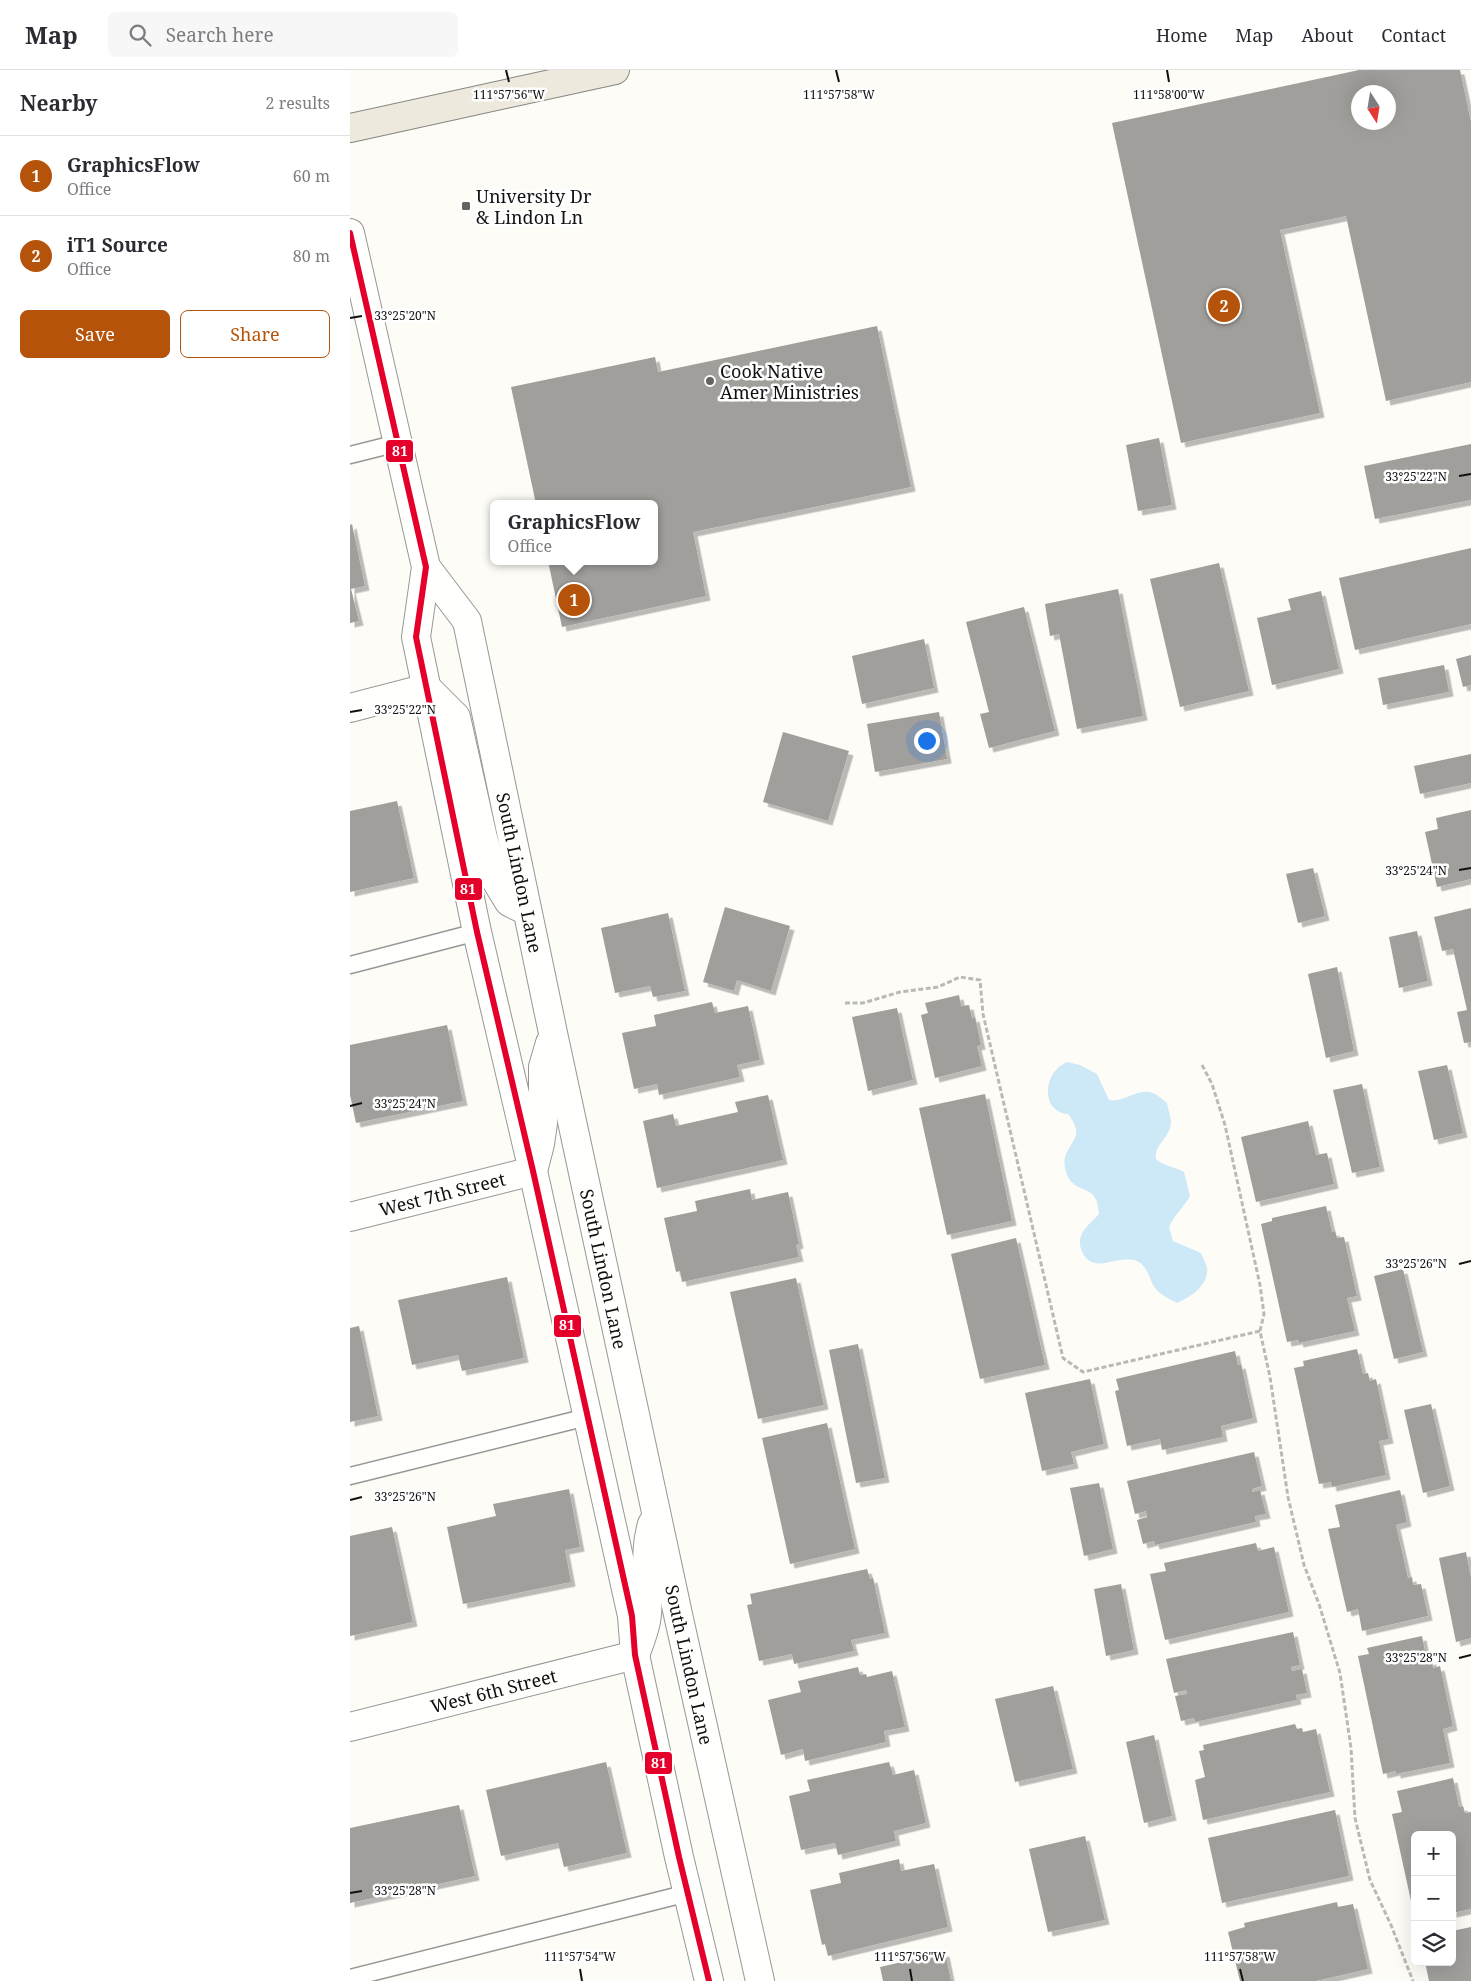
<!DOCTYPE html>
<html lang="en">
<head>
<meta charset="utf-8">
<style>
	body { margin:0; font-family:"Noto Serif",serif; background:#f7f7f7; color:#2b2b33 }
	.controls { position:absolute; right:15px; bottom:15px; display:grid; overflow:hidden; border-radius:8px; box-shadow:0 5px 20px #0002 }
	.controls button { width:45px; height:45px; display:grid; place-items:center; padding:0; border:0; border-bottom:1px solid #e1e1e2; background:#fff; color:#2b2b33; font:25px sans-serif }
	.compass { position:absolute; left:1001px; top:15px; width:45px; height:45px; border-radius:50%; background:#fff; box-shadow:0 5px 20px #0002; rotate:168deg }
	.you { position:absolute; left:576px; top:670px; width:18px; height:18px; margin:-12px; border:4px solid #fff; border-radius:50%; background:#1a73e8; box-shadow:0 0 0 8px #1a73e833 }
	.badge { display:grid; place-items:center; width:32px; height:32px; border-radius:50%; background:#b45309; color:#fff; font-size:16px; font-weight:700 }
	.pin { position:absolute; translate:-50% -50%; border:2px solid #fff; box-shadow:0 1px 5px #0006 }
	.popup { position:absolute; left:140px; top:430px; width:168px; height:65px; box-sizing:border-box; display:grid; place-content:center; border-radius:8px; background:#fff; filter:drop-shadow(0 1px 4px #0005); font-size:16px; white-space:nowrap; color:#7c7c81 }
	.popup b { font-size:19px; color:#2b2b33 }
	.popup::after { content:''; position:absolute; left:50%; top:100%; margin-left:-10px; border:10px solid transparent; border-top-color:#fff }
	.list { margin:0; padding:0; list-style:none }
	h2 { display:flex; justify-content:space-between; align-items:center; height:65px; margin:0; padding:0 20px; font-size:21px }
	h2 small { font-size:16px; font-weight:400; color:#7c7c81 }
	.list li { display:grid; grid-template-columns:32px 1fr auto; gap:15px; align-items:center; box-sizing:border-box; height:80px; padding:0 20px; border-top:1px solid #e1e1e2 }
	.list b { display:block; font-size:19px; white-space:nowrap }
	.list p { margin:0; font-size:16px; white-space:nowrap; color:#7c7c81 }
	.list em { font-size:16px; font-style:normal; color:#7c7c81 }
	.actions { display:flex; gap:10px; padding:15px 20px }
	.actions a { flex:1; padding:11px 0; border:1px solid #b45309; border-radius:8px; text-align:center; font-size:18px; color:#b45309 }
	.actions .main { background:#b45309; color:#fff }
	.icon { flex:none; width:28px; height:28px; fill:none; stroke:currentColor; stroke-width:2; stroke-linecap:round; stroke-linejoin:round }
	.map { position:relative; flex:none; width:1121px; height:1911px; overflow:hidden }
	header { display:flex; align-items:center; gap:30px; box-sizing:border-box; height:70px; padding:0 25px; background:#fff; border-bottom:1px solid #e1e1e2 }
	header strong { font-size:24px }
	nav { display:flex; gap:28px; margin-inline-start:auto; font-size:18px }
	.search { width:350px; height:45px; background:#f7f7f7; display:flex; align-items:center; gap:12px; box-sizing:border-box; padding:0 18px; border-radius:8px; color:#7c7c81; font-size:19px }
	main { display:flex }
	aside { flex:1; background:#fff }
	.map>svg:first-child { display:block }
</style>
</head>
<body>
<header>
<strong>Map</strong>
<div class="search"><svg class="icon" aria-label="search" viewBox="0 0 24 24"><circle cx="10" cy="10" r="6"/><path d="M15 15l6 6"/></svg>Search here</div>
<nav><a>Home</a><a>Map</a><a>About</a><a>Contact</a></nav>
</header>
<main>
<aside>
<h2>Nearby<small>2 results</small></h2>
<ul class="list">
<li><span class="badge">1</span><div><b>GraphicsFlow</b><p>Office</p></div><em>60 m</em></li>
<li><span class="badge">2</span><div><b>iT1 Source</b><p>Office</p></div><em>80 m</em></li>
</ul>
<div class="actions"><a class="main">Save</a><a>Share</a></div>
</aside>
<div class="map">
<svg width="1121" height="1911" viewBox="0 0 1121 1911">
	<defs>
		<filter id="shadow"><feDropShadow dx="4.5" dy="4.5" stdDeviation="0" flood-color="#0004"/></filter>
	</defs>
	<rect width="100%" height="100%" fill="#fdfcf7"/>
	<path fill="#cde8f7" d="M717 992 730 995 747 1004 759 1030C775 1033 787 1017 803 1023 808 1025 813 1030 817 1033 818 1039 821 1047 821 1053 820 1068 804 1074 806 1089 813 1096 825 1097 834 1102L840 1126C834 1137 824 1145 819 1157L823 1171 851 1183C853 1188 856 1193 857 1198 859 1215 841 1227 827 1233 819 1229 811 1225 805 1218 799 1209 799 1199 789 1192 770 1181 742 1209 731 1179 726 1163 739 1155 749 1144 748 1109 722 1129 715 1098 710 1074 740 1071 718 1044 694 1042 693 1013 707 999 709 996 714 994 717 992Z"/>
	<path fill="#a19f9c" fill-rule="evenodd" filter="url(#shadow)" d="M1009 0H1110L1121 52V312L1036 331 996 146 930 160 970 343 831 373 762 53ZM1008 22H1038V52H1008Z
		M527 256 561 417 343 462 356 526 212 557 198 491H304V434H186L161 317 305 287 308 302Z
		M809 368 822 435 788 441 776 375Z
		M1121 374V430L1025 449 1014 396Z
		M2 454 15 516 1 519 9 551 0 553V455Z
		M1121 478V554L1005 580 989 508Z
		M869 493 899 621 830 637 800 509Z
		M768 519 793 646 727 659 709 564 700 566 695 534Z
		M971 521 989 599 922 615 907 548 941 540 938 529Z
		M674 537 705 661 639 678 630 644 639 642 616 552Z
		M574 569 584 618 512 634 502 586Z
		M1121 585V615L1113 617 1106 589Z
		M1094 595 1099 622 1033 635 1028 608Z
		M589 642 597 689 525 702 517 654Z
		M433 662 499 681 478 751 413 732Z
		M1121 684V713L1070 724 1064 696Z
		M47 731 64 808 0 822V741Z
		M1121 740V809L1087 817 1075 762 1088 759 1086 748Z
		M963 798 975 846 948 853 936 804Z
		M375 837 440 856 421 921 387 910 384 921 353 912Z
		M1121 838V972L1114 973 1107 942 1117 940 1103 879 1092 881 1084 847Z
		M318 843 335 921 303 927 300 916 265 923 251 858Z
		M1067 861 1078 911 1049 918 1039 867Z
		M987 897 1004 981 976 988 958 904Z
		M609 925 611 936 619 935 622 948 625 947 631 975 627 976 632 996 585 1008 571 945 578 943 575 933Z
		M362 932 365 943 398 936 410 990 387 995 390 1007 309 1025 307 1014 284 1019 272 963 306 956 304 945Z
		M547 938 563 1010 518 1021 502 947Z
		M97 955 113 1031 6 1053 0 1025V975Z
		M1097 995 1113 1063 1084 1070 1068 1001Z
		M1012 1014 1030 1097 1002 1103 983 1020Z
		M635 1024 662 1151 597 1165 569 1038Z
		M418 1025 433 1090 307 1118 293 1051 323 1044 326 1056 388 1042 385 1032Z
		M958 1051 966 1085 977 1083 984 1114 906 1132 891 1067Z
		M400 1119 402 1130 438 1122 449 1174 446 1175 449 1187 332 1212 330 1201 326 1202 314 1148 347 1141 345 1131Z
		M976 1136 982 1162 985 1161 987 1168 994 1167 1007 1226 997 1228 1005 1261 949 1273 948 1270 937 1272 911 1154 922 1151V1148Z
		M666 1168 695 1295 630 1309 601 1184Z
		M1053 1199 1073 1282 1044 1289 1024 1206Z
		M157 1207 174 1288 112 1301 108 1285 62 1295 48 1230Z
		M446 1208 474 1335 408 1349 380 1222Z
		M9 1256 28 1346 0 1352V1258Z
		M508 1274 535 1408 506 1413 479 1280Z
		M1007 1279 1013 1304 1018 1303 1020 1311 1026 1309 1039 1369 1029 1371 1036 1405 982 1417 981 1412 969 1414 944 1298 954 1296 953 1291Z
		M885 1281 888 1295 891 1294 903 1348 871 1356 873 1367 812 1380 810 1369 777 1376 765 1321 769 1320 766 1309Z
		M740 1309 754 1374 721 1382 724 1394 692 1401 675 1323Z
		M1081 1334 1100 1416 1073 1423 1054 1340Z
		M477 1353 505 1479 440 1494 412 1368Z
		M904 1382 912 1416 902 1419V1422L910 1420 916 1444 905 1446 906 1452 805 1475 804 1471 793 1474 787 1450 797 1447 796 1441 785 1444 777 1411Z
		M749 1413 763 1479 734 1486 720 1418Z
		M219 1419 230 1477 215 1480 221 1512 113 1534 97 1457 146 1446 143 1434Z
		M1050 1420 1057 1452 1046 1455 1058 1508 1062 1507 1063 1515 1071 1514 1078 1546 1012 1561 1008 1539 997 1542 978 1459 990 1457 985 1435Z
		M42 1457 63 1552 0 1566V1466Z
		M906 1473 908 1481 924 1477 939 1542 815 1570 800 1504 816 1501 814 1493Z
		M1116 1482 1121 1508V1568L1106 1572 1089 1488Z
		M517 1499 520 1509 523 1508 535 1563 501 1570 504 1581 444 1594 442 1584 409 1591 397 1535 402 1534 400 1524Z
		M771 1514 784 1580 756 1586 744 1519Z
		M943 1562 950 1595 941 1597 942 1601 952 1599 957 1623 946 1625 947 1630 845 1652 844 1648 831 1651 825 1626 837 1624 836 1620 824 1623 816 1589Z
		M1072 1566 1077 1591 1082 1590 1083 1598 1090 1596 1103 1656 1093 1659 1100 1693 1046 1704V1701L1033 1704 1008 1586 1019 1584 1017 1578Z
		M508 1597 510 1605 516 1604 517 1607 542 1601 555 1657 534 1661 536 1672 455 1691 453 1679 431 1685 418 1630 451 1622 448 1611Z
		M703 1616 723 1699 665 1712 645 1629Z
		M945 1654 947 1659 952 1658 953 1662 966 1659 980 1722 853 1750 845 1710 855 1707 849 1681 854 1680 853 1675Z
		M804 1665 822 1746 794 1753 776 1672Z
		M256 1692 277 1783 214 1797 208 1773 151 1786 136 1720Z
		M539 1692 543 1705 564 1700 576 1753 544 1761 546 1771 488 1785 485 1773 451 1780 439 1726 460 1721 457 1710Z
		M1103 1708 1109 1737 1113 1736 1115 1743 1121 1742V1839L1102 1843V1765H1065V1830L1061 1831 1042 1744 1052 1742 1047 1721Z
		M109 1735 125 1806 0 1833V1758Z
		M985 1740 999 1806 872 1833 858 1768Z
		M735 1766 755 1850 698 1862 679 1779Z
		M549 1789 551 1801 584 1794 598 1857 478 1886 475 1874 472 1875 460 1820 491 1813 489 1803Z
		M987 1832 988 1837 1003 1834 1018 1899 966 1911H890L878 1862 895 1857 894 1853Z
		M1121 1857V1911H1079L1075 1892H1102V1861Z
		M595 1882 601 1911H533L530 1897Z"/>
	<g fill="none" stroke-linecap="round" stroke-linejoin="round">
		<defs>
			<path id="lane" d="M0 385 48 373
				M0 895 127 862
				M0 1406 237 1347
				M0 1908 338 1823"/>
			<g id="street">
				<path d="M0 163 76 497 66 567 127 862 183 1101 282 1546 285 1585 329 1787 359 1911"/>
				<path id="s1" d="M76 497 117 551 203 963 329 1549 410 1911"/>
				<path d="M77 618 106 647 133 768 145 809 159 832 177 841"/>
				<path d="M0 638 77 618"/>
				<path id="s2" d="M0 1147 183 1101 190 1074 193 1053V997L200 973"/>
				<path id="s3" d="M0 1657 285 1585C290 1572 296 1558 297 1544 300 1513 293 1484 302 1454"/>
			</g>
			<path id="primary" d="M0 58 265 0"/>
		</defs>
		<use href="#lane" stroke="#979795" stroke-width="19"/>
		<use href="#street" stroke="#979795" stroke-width="30"/>
		<use href="#primary" stroke="#858482" stroke-width="30"/>
		<path stroke="#b9b9b8" stroke-width="3" stroke-dasharray="5 2.5" stroke-linecap="butt" d="M495 933H513L550 922 588 917 610 907 630 910 633 944 713 1288 733 1302 910 1261
			M852 995 862 1014 875 1055 910 1215 914 1244 910 1261 920 1307 938 1427 954 1495 969 1534 990 1603 1001 1678 1005 1748 1020 1810 1041 1855 1063 1911"/>
		<use href="#lane" stroke="#fffffe" stroke-width="16"/>
		<use href="#street" stroke="#fffffe" stroke-width="28"/>
		<use href="#primary" stroke="#ede9dc" stroke-width="28"/>
		<defs>
			<path id="bus-1" d="M0 163 76 497 66 567 127 862 183 1101 282 1546 285 1585 329 1787 359 1911"/>
		</defs>
		<use href="#bus-1" stroke="#fff" stroke-width="10"/>
		<use href="#bus-1" stroke="#e4002b" stroke-width="6"/>
	</g>
	<path fill="none" stroke="#111" stroke-width="2" d="M156 0 159 12M486 0 489 12M817 0 819 12M0 248 12 246M1109 406 1121 404M0 642 12 640M1109 800 1121 798M0 1036 12 1033M1109 1194 1121 1191M0 1430 12 1427M1109 1588 1121 1585M0 1823 12 1821M230 1899 232 1911M560 1899 562 1911M890 1899 893 1911"/>
	<g fill="#646362" stroke="#fff" stroke-width="2">
		<rect x="111" y="131" width="10" height="10" rx="2.5"/>
		<circle cx="360" cy="311" r="5"/>
	</g>
	<g text-anchor="middle" dominant-baseline="central" stroke-width="5" stroke-linejoin="round" paint-order="stroke">
		<g font-size="18" fill="#111" stroke="#fff" text-anchor="start">
			<text x="126" y="126">University Dr<tspan x="126" dy="21">&amp; Lindon Ln</tspan></text>
			<text x="370" y="301">Cook Native<tspan x="370" dy="21">Amer Ministries</tspan></text>
		</g>
		<g font-size="18" fill="#111" stroke="#fff">
			<text stroke="none"><textPath href="#s1" startOffset="325">South Lindon Lane</textPath></text>
			<text stroke="none"><textPath href="#s2" startOffset="95">West 7th Street</textPath></text>
			<text stroke="none"><textPath href="#s1" startOffset="730">South Lindon Lane</textPath></text>
			<text stroke="none"><textPath href="#s1" startOffset="1135">South Lindon Lane</textPath></text>
			<text stroke="none"><textPath href="#s3" startOffset="148">West 6th Street</textPath></text>
		</g>
	</g>
	<g font-size="12" text-anchor="middle" fill="#111" stroke="#fff" stroke-width="5" stroke-linejoin="round" paint-order="stroke">
		<text x="159" y="29">111°57'56"W</text>
		<text x="489" y="29">111°57'58"W</text>
		<text x="819" y="29">111°58'00"W</text>
		<text x="55" y="250">33°25'20"N</text>
		<text x="1066" y="411">33°25'22"N</text>
		<text x="55" y="644">33°25'22"N</text>
		<text x="1066" y="805">33°25'24"N</text>
		<text x="55" y="1038">33°25'24"N</text>
		<text x="1066" y="1198">33°25'26"N</text>
		<text x="55" y="1431">33°25'26"N</text>
		<text x="1066" y="1592">33°25'28"N</text>
		<text x="55" y="1825">33°25'28"N</text>
		<text x="230" y="1891">111°57'54"W</text>
		<text x="560" y="1891">111°57'56"W</text>
		<text x="890" y="1891">111°57'58"W</text>
	</g>
	<g stroke="#fff" stroke-width="2">
		<rect x="35" y="369" width="29" height="24" rx="5" fill="#e4002b"/>
		<rect x="104" y="807" width="29" height="24" rx="5" fill="#e4002b"/>
		<rect x="203" y="1244" width="29" height="24" rx="5" fill="#e4002b"/>
		<rect x="294" y="1681" width="29" height="24" rx="5" fill="#e4002b"/>
	</g>
	<g font-size="14" text-anchor="middle" font-weight="bold" fill="#fff">
		<text x="50" y="386">81</text>
		<text x="118" y="824">81</text>
		<text x="217" y="1260">81</text>
		<text x="309" y="1698">81</text>
	</g>
</svg>
<div class="controls">
<button>+</button>
<button>−</button>
<button><svg class="icon" aria-label="layers" viewBox="0 0 24 24"><path d="M12 4l9 5-9 5-9-5zM3 14l9 5 9-5"/></svg></button>
</div>
<svg class="compass" viewBox="-18 -18 36 36"><path d="M0-13l5 13h-10z" fill="#e53935"/><path d="M0 13l5-13h-10z" fill="#7c7c81"/></svg>
<div class="you"></div>
<div class="pin badge" style="left:224px;top:530px">1</div>
<div class="popup"><b>GraphicsFlow</b>Office</div>
<div class="pin badge" style="left:874px;top:236px">2</div>
</div>
</main>
</body>
</html>
